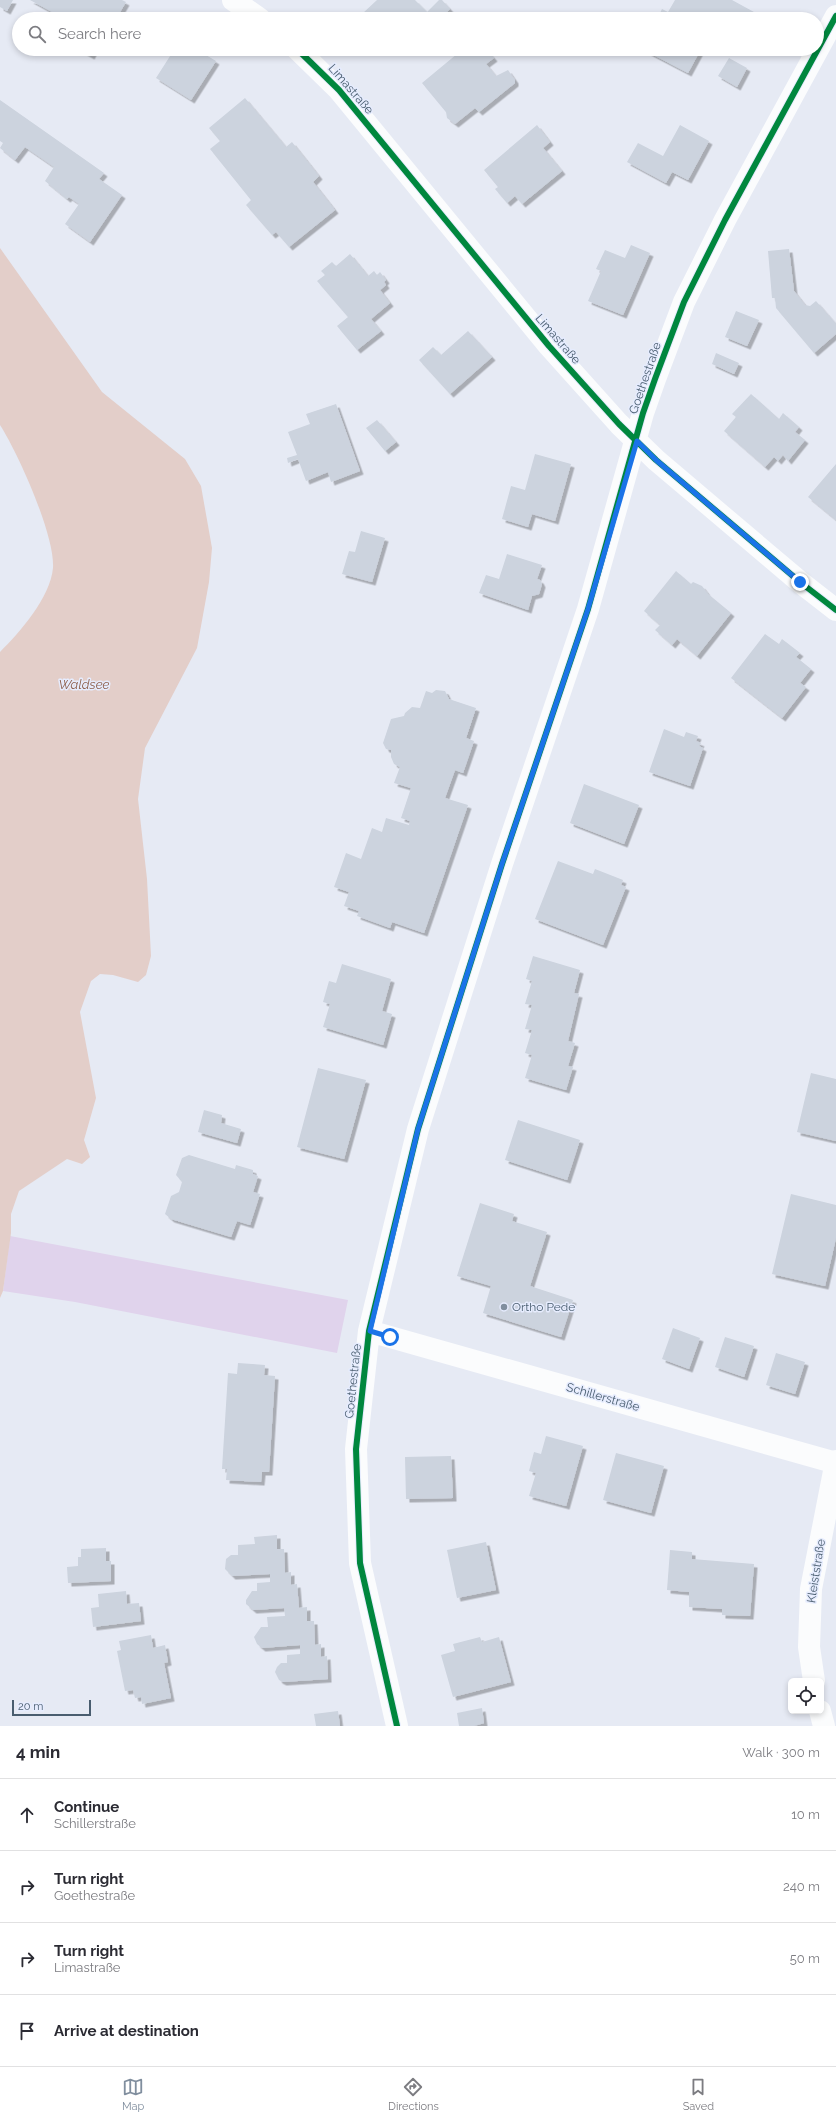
<!DOCTYPE html>
<html lang="en">
<head>
<meta charset="utf-8">
<style>
	body { margin:0; font-family:Raleway,sans-serif; background:#f7f7f7; color:#2b2b33 }
	.controls { position:absolute; right:12px; bottom:12px; display:grid; overflow:hidden; border-radius:6px; box-shadow:0 2px 6px #0003 }
	.controls button { width:36px; height:36px; display:grid; place-items:center; padding:0; border:0; border-bottom:1px solid #e1e1e2; background:#fff; color:#2b2b33; font:20px sans-serif }
	.scale { position:absolute; left:12px; bottom:10px; width:79px; box-sizing:border-box; padding-left:4px; border:2px solid #495d6f; border-top:0; font-size:11px; line-height:14px; white-space:nowrap; color:#495d6f; -webkit-text-stroke:3px #e6ecfe; paint-order:stroke }
	.stop { position:absolute; width:12px; height:12px; margin:-9px; border:3px solid #1a73e8; border-radius:50%; background:#fff }
	.stop.end { background:#1a73e8; border-color:#fff; box-shadow:0 1px 4px #0008 }
	.list { margin:0; padding:0; list-style:none }
	h2 { display:flex; justify-content:space-between; align-items:center; height:52px; margin:0; padding:0 16px; font-size:17px }
	h2 small { font-size:13px; font-weight:400; color:#7c7c81 }
	.list li { display:grid; grid-template-columns:26px 1fr auto; gap:12px; align-items:center; box-sizing:border-box; height:72px; padding:0 16px; border-top:1px solid #e1e1e2 }
	.list b { display:block; font-size:15px; white-space:nowrap }
	.list p { margin:0; font-size:13px; white-space:nowrap; color:#7c7c81 }
	.list em { font-size:13px; font-style:normal; color:#7c7c81 }
	.icon { flex:none; width:22px; height:22px; fill:none; stroke:currentColor; stroke-width:2; stroke-linecap:round; stroke-linejoin:round }
	.map { position:relative; flex:none; width:836px; height:1726px; overflow:hidden }
	.search { position:absolute; background:#fff; box-shadow:0 2px 6px #0003; left:12px; right:12px; top:12px; height:44px; display:flex; align-items:center; gap:10px; box-sizing:border-box; padding:0 14px; border-radius:22px; color:#7c7c81; font-size:15px }
	.sheet { height:340px; background:#fff }
	nav { display:flex; justify-content:space-around; align-items:center; box-sizing:border-box; height:56px; border-top:1px solid #e1e1e2; background:#fff; font-size:11px; color:#7c7c81 }
	nav a { display:grid; justify-items:center; gap:2px }
	nav .on { color:#808e9e }
	.map>svg:first-child { display:block }
</style>
</head>
<body>
<div class="map">
<svg width="836" height="1726" viewBox="0 0 836 1726">
	<defs>
		<filter id="shadow"><feDropShadow dx="3.5" dy="3.5" stdDeviation="0" flood-color="#0004"/></filter>
	</defs>
	<rect width="100%" height="100%" fill="#e6eaf4"/>
	<path fill="#e0d3ec" d="M10 1236 348 1300 337 1353 75 1302 3 1291Z"/>
	<path fill="#e3cec9" d="M0 248 102 392 185 459 201 486 212 548 209 582 197 648 145 748 138 799 147 879 151 956 146 975 138 982 113 975 100 974 91 981 80 1012 96 1098 84 1140 90 1157 82 1164 67 1159 19 1191 11 1214V1233L3 1291 0 1298V652C20 632 50 598 53 568 55 535 18 453 0 425Z"/>
	<path fill="#ccd3de" filter="url(#shadow)" d="M0 0H13L7 11 0 7Z
		M30 0H122L126 2 116 19H65Z
		M377 0H415L427 12 439 0H442L450 9 440 19H369L363 13Z
		M675 0H732L754 12 750 19H662L658 17 662 9 668 12Z
		M78 49H95L91 56Z
		M166 49H196L216 61 191 100 156 78 172 53Z
		M463 49H486L494 58 486 64 496 76 508 70 515 80V83L479 112 475 108 455 124 447 118 446 112 422 83Z
		M642 49H701L688 73Z
		M729 58 747 68 737 87 718 76Z
		M245 98 286 147 292 142 319 176 313 182 335 210 289 247 276 232 272 235 246 205 251 200 210 149 220 141 209 128Z
		M0 100 104 173 99 179 122 195 90 242 65 224 79 204 69 197 67 199 45 181 54 167 25 147 15 160 0 148 3 143 0 141Z
		M537 125 550 142 543 148 562 171 522 204 515 196 507 203 495 189 498 187 484 170Z
		M680 125 709 141 688 180 672 172 666 183 627 162 638 143 663 156Z
		M631 245 650 253 623 315 588 301 601 271 596 269 605 250 625 258Z
		M789 249 794 291 805 305 810 306 816 301 836 324V334L814 353 776 308 775 298H772L768 251Z
		M350 254 368 276 374 271 377 275 380 272 386 280 384 282 386 285 380 290 390 303 371 319 381 331 357 350 337 326 348 317 317 281 325 275 321 271 332 262 336 266Z
		M736 311 759 320 747 346 725 337Z
		M468 331 492 357 450 394 419 360 433 347 441 355Z
		M716 353 739 363 734 374 712 364Z
		M751 394 779 419 783 413 799 427 795 432 805 440 788 461 783 455 778 461 774 457 765 467 724 431 736 417 732 414Z
		M336 404 360 471 331 482 328 472 306 481 298 459 288 463 287 458 297 455 288 432 310 424 306 414Z
		M377 420 396 442 385 451 366 428Z
		M535 454 571 464 555 521 532 514 528 527 502 519 511 486 525 490Z
		M836 464V520L808 497Z
		M361 531 385 538 372 582 342 574 349 551 355 552Z
		M507 554 542 565 537 579 540 580 542 584 539 594 532 596 528 610 479 593 486 575 499 579Z
		M676 571 691 584 693 582 702 586 708 594 731 613 697 656 677 639 672 645 655 630 660 625 644 611Z
		M765 634 779 644 782 639 800 653 796 657 811 669 800 683 806 687 782 718 731 678Z
		M436 690 445 691 449 699 476 708 466 738 474 741 463 773 455 770 445 798 468 805 424 933 392 922 390 928 357 916 359 911 344 906 349 892 334 887 346 853 361 859 372 828 382 832 386 818 409 825 410 821 401 818 411 788 394 783 400 767 394 764 391 757V750L386 749 383 743 391 719 404 716 405 713 412 707 420 708 426 691 432 693Z
		M664 729 684 737 686 732 698 736 696 741 701 743 699 746 703 748 690 786 649 772Z
		M584 784 639 805 624 844 570 823Z
		M558 861 593 874 595 869 623 880 621 885 626 887 603 945 535 919Z
		M533 956 580 970 574 993 579 994 568 1041 575 1043 568 1066 573 1067 566 1090 525 1078 532 1055 525 1053 532 1030 525 1029 532 1005 525 1004 532 981 526 979Z
		M342 964 391 979 382 1011 392 1014 383 1045 323 1027 330 1004 323 1002 329 981 336 983Z
		M318 1068 366 1080 344 1159 297 1147Z
		M811 1073 836 1079V1141L797 1132Z
		M204 1110 222 1115 221 1123 241 1129 237 1143 198 1132Z
		M518 1120 580 1140 567 1180 505 1160Z
		M189 1155 235 1169 236 1165 253 1170V1174L258 1176 253 1192 260 1194 250 1225 237 1221 231 1237 171 1219 165 1214 171 1196 179 1192 182 1182 176 1175 182 1158Z
		M791 1194 836 1205V1238L825 1286 772 1274Z
		M480 1203 514 1214 512 1221 547 1232 530 1286 573 1300 561 1337 483 1313 491 1286 457 1276Z
		M673 1328 700 1338 689 1369 662 1359Z
		M725 1337 754 1346 744 1377 715 1367Z
		M776 1353 805 1362 795 1394 766 1385Z
		M238 1363 265 1365 264 1375 275 1376 269 1472H262L261 1482 226 1480 227 1469H222L228 1373 237 1374Z
		M546 1436 583 1446 566 1506 529 1496 536 1473 529 1471 534 1452 541 1454Z
		M616 1453 664 1466 651 1513 603 1500Z
		M451 1456 453 1498 406 1499 405 1457Z
		M277 1535V1549H284L285 1573 291 1572V1585L297 1584 299 1608 307 1607V1621H314L315 1645 321 1644V1657L327 1656 328 1679 283 1682 279 1680 275 1672 277 1667 281 1663H287V1655L300 1654V1645L262 1648 257 1644 254 1637 261 1627H268L267 1617 285 1616 284 1608 253 1610 246 1604V1600L252 1591H257V1583L270 1582V1574L232 1576 225 1569 226 1559 231 1555H238V1545L255 1544 254 1537Z
		M486 1542 496 1590 457 1598 447 1550Z
		M106 1548V1561H111V1581L68 1583 67 1567 78 1566V1557H81V1549Z
		M670 1550 692 1552V1559L754 1564 750 1616 722 1615V1609L689 1607V1592L667 1590Z
		M126 1591 127 1604 139 1603 141 1621 93 1627 91 1608 99 1607 98 1594Z
		M151 1635 153 1648 165 1645 168 1662 164 1663 171 1698 142 1704 141 1697 135 1698 133 1690 125 1691 117 1651 121 1650 119 1641Z
		M480 1637 482 1642 499 1637 511 1682 453 1697 441 1655 455 1651 453 1644Z
		M482 1708 484 1723 474 1726H459L457 1713Z
		M338 1711 340 1726H316L314 1714Z"/>
	<g fill="none" stroke-linecap="round" stroke-linejoin="round">
		<path stroke="#fbfcfd" stroke-width="22" d="M233 0 260 19
			M297 49 339 90 549 346 619 424 656 460 800 582 836 610
			M369 1331 836 1463
			M814 1681 809 1647 811 1589 836 1461
			M820 1711 824 1726
			M397 1726 360 1563 356 1449 369 1331 418 1129 502 864 588 609 643 413 655 379 684 302 725 220 836 16"/>
		<defs>
			<path id="cycleway" d="M297 49 339 90 549 346 619 424 656 460 800 582 836 610
				M397 1726 360 1563 356 1449 369 1331 418 1129 502 864 588 609 643 413 655 379 684 302 725 220 836 16"/>
		</defs>
		<use href="#cycleway" stroke="#e6ecfe" stroke-width="8"/>
		<use href="#cycleway" stroke="#00873e" stroke-width="6"/>
	</g>
	<g fill="none" stroke-linecap="round" stroke-linejoin="round">
		<path stroke="#1a73e8" stroke-width="5" d="M390 1337 370 1331 418 1129 502 864 588 609 637 441 656 460 800 582"/>
	</g>
	<circle fill="#808e9e" stroke="#e6ecfe" stroke-width="1.5" cx="504" cy="1307" r="4"/>
	<g text-anchor="middle" dominant-baseline="central" stroke-width="3" stroke-linejoin="round" paint-order="stroke">
		<g font-size="12" fill="#495d6f" stroke="#e6ecfe">
			<text transform="translate(351 89) rotate(49)">Limastraße</text>
			<text transform="translate(558 339) rotate(49)">Limastraße</text>
			<text transform="translate(645 378) rotate(-71)">Goethestraße</text>
			<text transform="translate(353 1381) rotate(-84)">Goethestraße</text>
			<text transform="translate(603 1397) rotate(16)">Schillerstraße</text>
			<text transform="translate(816 1571) rotate(-81)">Kleiststraße</text>
		</g>
		<g font-size="12" fill="#495d6f" stroke="#e6ecfe" text-anchor="start">
			<text x="512" y="1307">Ortho Pede</text>
		</g>
		<g font-size="13" font-style="italic" fill="#8e5f4b" stroke="#e6ecfe">
			<text x="84" y="684">Waldsee</text>
		</g>
	</g>
</svg>
<div class="controls">
<button><svg class="icon" aria-label="locate" viewBox="0 0 24 24"><circle cx="12" cy="12" r="6"/><path d="M12 2v4M12 18v4M2 12h4M18 12h4"/></svg></button>
</div>
<div class="scale">20 m</div>
<div class="stop" style="left:390px;top:1337px"></div>
<div class="stop end" style="left:800px;top:582px"></div>
<div class="search"><svg class="icon" aria-label="search" viewBox="0 0 24 24"><circle cx="10" cy="10" r="6"/><path d="M15 15l6 6"/></svg>Search here</div>
</div>
<section class="sheet">
<h2>4 min<small>Walk · 300 m</small></h2>
<ul class="list">
<li><svg class="icon" aria-label="ahead" viewBox="0 0 24 24"><path d="M12 20V5M6 11l6-6 6 6"/></svg><div><b>Continue</b><p>Schillerstraße</p></div><em>10 m</em></li>
<li><svg class="icon" aria-label="right" viewBox="0 0 24 24"><path d="M7 20v-9h11M14 6l5 5-5 5"/></svg><div><b>Turn right</b><p>Goethestraße</p></div><em>240 m</em></li>
<li><svg class="icon" aria-label="right" viewBox="0 0 24 24"><path d="M7 20v-9h11M14 6l5 5-5 5"/></svg><div><b>Turn right</b><p>Limastraße</p></div><em>50 m</em></li>
<li><svg class="icon" aria-label="arrive" viewBox="0 0 24 24"><path d="M6 21V4h12l-3 4 3 4H6"/></svg><div><b>Arrive at destination</b></div></li>
</ul>
</section>
<nav>
<a class="on"><svg class="icon" aria-label="map" viewBox="0 0 24 24"><path d="M3 6l6-2 6 2 6-2v14l-6 2-6-2-6 2zM9 4v14M15 6v14"/></svg>Map</a>
<a><svg class="icon" aria-label="directions" viewBox="0 0 24 24"><path d="M12 3l9 9-9 9-9-9zM9 14v-3h6M13 9l2 2-2 2"/></svg>Directions</a>
<a><svg class="icon" aria-label="saved" viewBox="0 0 24 24"><path d="M7 4h10v16l-5-4-5 4z"/></svg>Saved</a>
</nav>
</body>
</html>
